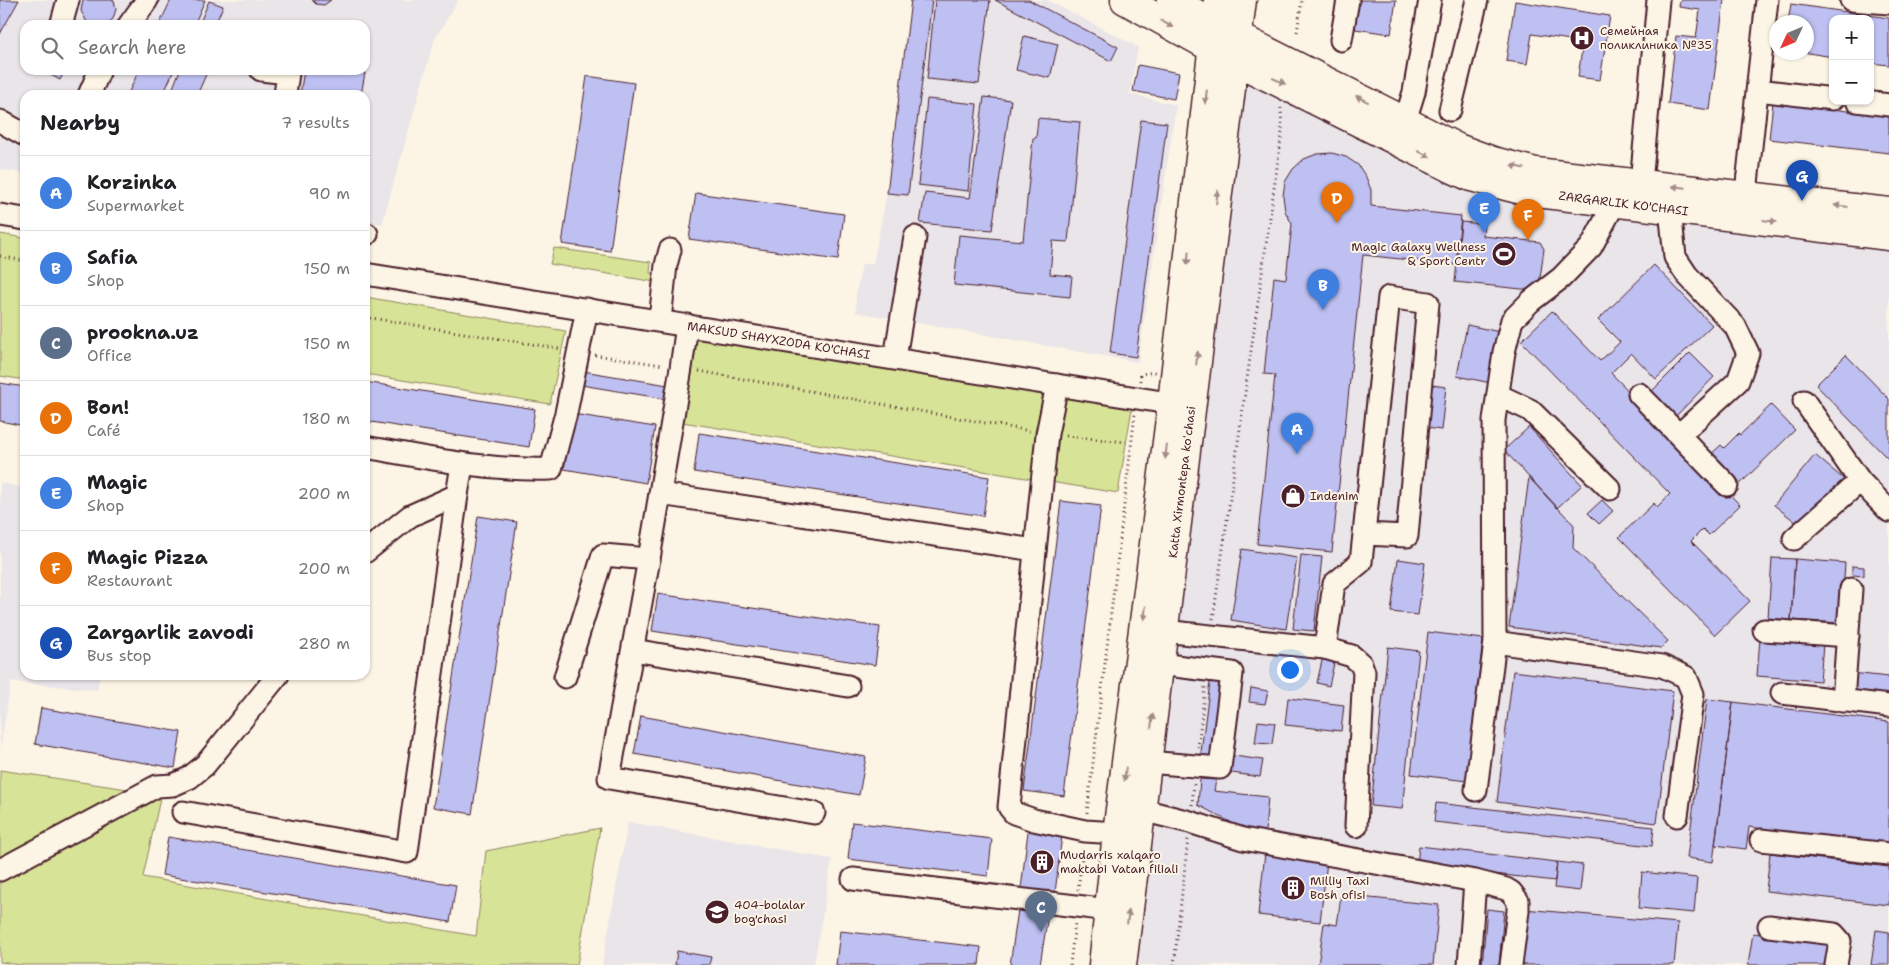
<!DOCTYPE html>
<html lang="en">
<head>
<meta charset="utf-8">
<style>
	body { margin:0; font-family:"Shantell Sans",sans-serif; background:#f6f6f6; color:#202124 }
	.controls { position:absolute; right:15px; top:15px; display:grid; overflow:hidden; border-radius:10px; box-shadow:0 1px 4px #0004 }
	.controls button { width:45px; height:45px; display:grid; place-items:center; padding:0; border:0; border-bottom:1px solid #e0e0e0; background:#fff; color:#202124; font:25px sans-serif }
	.compass { position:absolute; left:1769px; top:15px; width:45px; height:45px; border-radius:50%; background:#fff; box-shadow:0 1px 4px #0004; rotate:226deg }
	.you { position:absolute; left:1289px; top:669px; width:18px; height:18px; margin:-12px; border:4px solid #fff; border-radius:50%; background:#1a73e8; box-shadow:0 0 0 8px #1a73e833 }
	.badge { display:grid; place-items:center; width:32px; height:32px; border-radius:50%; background:#7c3aed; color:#fff; font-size:16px; font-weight:700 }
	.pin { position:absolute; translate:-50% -41px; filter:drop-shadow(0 1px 2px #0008) }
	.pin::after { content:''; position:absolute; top:26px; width:18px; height:15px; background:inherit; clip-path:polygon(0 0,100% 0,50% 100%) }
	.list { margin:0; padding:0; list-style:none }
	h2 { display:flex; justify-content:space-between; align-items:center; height:65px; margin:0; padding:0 20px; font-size:21px }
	h2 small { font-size:16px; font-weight:400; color:#757577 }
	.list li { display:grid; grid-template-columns:32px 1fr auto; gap:15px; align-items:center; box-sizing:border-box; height:75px; padding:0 20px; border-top:1px solid #e0e0e0 }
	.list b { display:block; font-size:19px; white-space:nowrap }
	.list p { margin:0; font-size:16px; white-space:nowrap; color:#757577 }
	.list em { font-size:16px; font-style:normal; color:#757577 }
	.icon { flex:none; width:28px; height:28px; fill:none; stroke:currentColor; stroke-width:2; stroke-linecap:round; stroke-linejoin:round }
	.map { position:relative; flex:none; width:1889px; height:965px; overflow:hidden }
	.search { position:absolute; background:#fff; box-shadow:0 1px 4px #0004; left:20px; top:20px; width:350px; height:55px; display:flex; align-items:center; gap:12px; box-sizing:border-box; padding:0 18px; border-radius:15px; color:#757577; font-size:19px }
	.panel { position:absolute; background:#fff; box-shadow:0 1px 4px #0004; left:20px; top:90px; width:350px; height:590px; border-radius:15px }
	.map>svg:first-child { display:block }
</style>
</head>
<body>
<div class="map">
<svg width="1889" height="965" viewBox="0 0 1889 965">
	<rect width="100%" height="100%" fill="#fcf5e5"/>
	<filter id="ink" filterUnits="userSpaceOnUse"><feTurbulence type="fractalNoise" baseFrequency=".02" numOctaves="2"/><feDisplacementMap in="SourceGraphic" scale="10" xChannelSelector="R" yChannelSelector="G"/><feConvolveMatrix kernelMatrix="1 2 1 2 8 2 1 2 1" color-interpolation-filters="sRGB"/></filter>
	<g filter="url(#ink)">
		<path fill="#e9e5e9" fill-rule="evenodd" d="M0 0H458L434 41 382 224 365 222V95H25V174L0 169ZM25 25H365V70H25Z
			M911 0H1047L1138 47 1130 94 1176 105 1138 362 856 312V294L862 264H873L887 193Z
			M1234 60 1451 168 1889 236V965H1122Z
			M0 483 25 488V675H100L97 690 11 682 0 750Z
			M628 822 832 859 814 965H602Z"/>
		<path fill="#d7e497" stroke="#908261" d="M0 234 25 238V380L0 376Z
			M554 248 651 262 650 273 662 276 661 283 550 264Z
			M365 297 566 331 550 404 365 374Z
			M695 337 1132 408 1118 493 682 422Z
			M0 770 161 794 143 877 476 936 486 851 600 828 577 965H20L0 962Z"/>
		<path fill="#bec0f2" stroke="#4a1f2b" d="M0 0H19L0 34Z
			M83 0H114L116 9 113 19 105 25H92L87 22 81 11Z
			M171 0H205L194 25H159Z
			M312 0H331L324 5 316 4Z
			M911 0H932L908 195 887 193Z
			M935 0H990L979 84 927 79Z
			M995 0H1029L1118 47 1111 61Z
			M1359 0H1396L1391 34 1355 29Z
			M1680 0H1724L1710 110 1668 104 1676 36 1696 38 1700 10 1679 7Z
			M209 1 223 6 215 25H199Z
			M1515 1 1610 16 1600 80 1578 77 1583 42 1532 34 1527 64 1506 61Z
			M1791 4 1889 18V65L1870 63V19H1833V57L1802 52H1806V22H1788Z
			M1024 36 1058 44 1050 78 1016 70Z
			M1138 65 1179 73 1174 99 1133 91Z
			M49 70H65L60 80 47 73Z
			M139 70H174L163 95H137L129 92Z
			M180 70H208L197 95H170Z
			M304 70H344L365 73 361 95H300Z
			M587 76 634 83 610 251 562 244Z
			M984 97 1011 100 992 230 920 223 925 193 970 198Z
			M927 99 977 104 968 191 918 185Z
			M1773 102 1889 116V153L1769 139Z
			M1038 118 1080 122 1068 242 1053 241 1050 274 1072 276 1070 297 954 285 959 235 1023 241 1033 138H1036Z
			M1141 120 1167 123 1136 357 1110 353Z
			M1332 153 1346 157 1358 165 1366 177 1371 190V206L1461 216 1456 265 1363 255 1332 552 1257 544 1275 375 1264 374 1274 277 1286 279 1292 224 1285 211 1283 196 1285 182 1293 169 1304 159 1317 154Z
			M696 193 844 214 838 260 689 239Z
			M1461 222 1484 224 1483 236 1540 242 1544 249 1539 286 1531 290 1455 282Z
			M1654 265 1712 325 1656 379 1631 353 1611 373 1740 505 1709 535 1703 529 1691 541 1750 601 1715 635 1619 537 1654 503 1657 507 1670 494 1521 341 1552 311 1600 361 1620 342 1598 320Z
			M1467 325 1500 332 1491 383 1457 376Z
			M1690 353 1714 377 1673 419 1648 395Z
			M1846 355 1889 399V460L1816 385Z
			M583 371 668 385 666 399 581 385Z
			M365 382 535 409 529 447 365 421Z
			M0 383 25 387V426L0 421Z
			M1426 384 1446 387 1441 430 1420 427Z
			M1771 405 1795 430 1737 487 1708 457 1721 445 1724 448 1739 433 1740 435Z
			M573 414 655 427 646 483 564 469Z
			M1529 427 1582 485 1557 508 1504 450Z
			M699 433 989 477 983 516 694 472Z
			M1815 455 1847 482 1836 496 1831 491 1802 527 1774 505Z
			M1529 477 1574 525 1573 548 1668 641 1661 648 1509 627Z
			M1602 500 1613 511 1599 524 1588 513Z
			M1061 501 1101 506 1064 796 1024 791Z
			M478 516 517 522 472 814 433 807Z
			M1242 549 1297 558 1286 629 1231 620Z
			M1301 555 1322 557 1314 631 1293 629Z
			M1772 558 1795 559 1791 620 1768 618Z
			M1398 559 1425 563 1418 615 1391 612Z
			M1795 559 1845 563 1841 623 1791 620Z
			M1852 566 1864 567V576L1852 575Z
			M658 594 880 627 875 665 652 631Z
			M1428 632 1483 639 1467 781 1411 774Z
			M1760 638 1823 644 1820 681 1757 676Z
			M1388 647 1419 651 1402 809 1371 806Z
			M1323 656 1335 659 1329 686 1317 683Z
			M1513 671 1673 691 1657 823 1497 802Z
			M1852 673 1889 677V695L1850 690Z
			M1211 674 1227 677 1216 763 1200 760Z
			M1251 688 1268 691 1265 704 1249 702Z
			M1288 698 1344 705 1341 731 1285 725Z
			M1707 699 1733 702 1713 862 1687 858Z
			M1733 702 1889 722V845L1749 827 1746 849 1715 845Z
			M41 708 181 732 175 768 35 744Z
			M641 716 866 757 859 795 634 754Z
			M1258 721 1275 723 1272 744 1255 743Z
			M1227 755 1263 760 1260 777 1225 772Z
			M1200 779 1216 780 1214 791 1268 797 1265 832 1238 826 1198 805Z
			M1436 803 1654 827 1652 846 1434 822Z
			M852 822 992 839 988 876 848 859Z
			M1028 831 1062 835 1055 893 1021 889Z
			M168 837 456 885 450 922 162 875Z
			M1419 846 1557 862 1555 881 1417 865Z
			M1265 853 1327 861 1320 922 1258 915Z
			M1770 853 1889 867V905L1766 891Z
			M1557 862 1583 865 1580 891 1554 888Z
			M1642 872 1697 878 1694 913 1639 908Z
			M1341 895 1439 905 1433 965H1318L1324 923 1337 925Z
			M1487 909 1504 911 1499 965H1482Z
			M1524 909 1678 923 1674 965H1519Z
			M1018 910 1048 915 1040 965H1010Z
			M1876 930 1889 932V965H1871Z
			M840 931 981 947 979 965H836Z
			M1753 933 1828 943 1825 965H1748Z
			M677 951 711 957 709 965H675Z"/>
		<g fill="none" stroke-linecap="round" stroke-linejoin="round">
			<defs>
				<g id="minor">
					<path d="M1851 0 1889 3"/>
					<path d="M64 25 62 22 68 0"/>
					<path d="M129 25 147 0"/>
					<path d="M1341 40 1348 0"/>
					<path d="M261 70 288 73 285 95"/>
					<path d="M1758 90 1833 99"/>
					<path d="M89 95 100 70"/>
					<path d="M1857 101 1889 105"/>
					<path d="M1450 110 1477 0"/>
					<path d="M0 121 25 135"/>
					<path d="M1405 121 1414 92 1430 0"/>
					<path d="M1641 183 1658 0"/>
					<path d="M1670 209 1675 257 1687 275 1735 326 1748 353 1738 381 1680 434"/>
					<path d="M1744 211 1767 0"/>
					<path d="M0 215 25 219"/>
					<path d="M365 233 367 234"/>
					<path id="s1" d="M365 274 1187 406"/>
					<path d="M660 320 666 265 670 250"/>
					<path d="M687 325 681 368 649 559 609 778 814 813"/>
					<path d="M895 358 915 237"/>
					<path d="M1057 385 1047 434 1009 807 1014 813 1034 820 1085 831 1117 833"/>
					<path d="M1639 394 1727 485"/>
					<path d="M1498 395 1530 410 1610 489"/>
					<path d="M1804 401 1860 481 1889 511"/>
					<path d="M365 447C427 458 488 471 551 469L566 413 587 309"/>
					<path d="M660 494 1035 550"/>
					<path d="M1794 539 1860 481"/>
					<path d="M365 552 410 516 457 495 462 465"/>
					<path d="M1764 630 1848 636"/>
					<path d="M1163 631 1325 648 1352 656 1361 664 1364 672 1356 826"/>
					<path d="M1495 642 1662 666 1686 677 1693 694 1677 816"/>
					<path d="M1325 648 1334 584 1361 562 1364 534 1389 297 1428 303 1407 536 1364 534"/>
					<path d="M633 650 848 686"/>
					<path d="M565 677 603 555 649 559"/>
					<path d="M1782 693 1889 706"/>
					<path d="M1843 701 1851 589"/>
					<path d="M1147 762 1220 768 1231 682 1232 673 1159 664"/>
					<path d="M1476 790 1495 642 1494 420 1504 352 1512 320 1531 301 1561 278 1591 247 1615 202"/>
					<path d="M1126 806 1190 822 1243 839 1475 881 1506 889 1511 892 1518 901V911L1511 965"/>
					<path d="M183 812 407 852 457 495"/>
					<path d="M1761 840 1889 854"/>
					<path d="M0 870 157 786 173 785 189 778 205 765 278 675"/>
					<path d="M853 879 1109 910"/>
					<path d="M1769 926 1834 934 1840 941 1836 965"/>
					<path d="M1469 965 1475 881"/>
				</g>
				<g id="major">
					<path id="s2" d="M1125 0 1234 60 1451 168 1471 177 1529 192 1889 236"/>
					<path d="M1171 0 1237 36 1458 148 1493 161 1536 172 1889 212"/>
					<path d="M1103 965 1117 833 1172 403 1218 0"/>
					<path d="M1122 965 1242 0"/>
				</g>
			</defs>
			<use href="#minor" stroke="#4a1f2b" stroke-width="25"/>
			<use href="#major" stroke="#4a1f2b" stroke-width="31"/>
			<path stroke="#4a1f2b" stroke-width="3" stroke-dasharray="1 4" stroke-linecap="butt" d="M1297 32 1302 0
				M0 256 25 261
				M365 317 562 349
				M595 355 663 365
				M699 371 1030 431
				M1140 381 1141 374 1155 372
				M1066 436 1126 442
				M1213 619 1282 132 1281 108
				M1198 748 1205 687
				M1192 805 1194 784
				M1087 813 1135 414
				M1078 890 1083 849
				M1070 965 1075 923
				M1174 965 1188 839"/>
			<use href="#minor" stroke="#fcf5e5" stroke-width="21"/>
			<use href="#major" stroke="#fcf5e5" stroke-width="28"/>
		</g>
		<defs><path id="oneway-solid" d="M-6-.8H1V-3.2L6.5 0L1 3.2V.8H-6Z" transform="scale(1.25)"/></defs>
		<g fill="#a38a88">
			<use href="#oneway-solid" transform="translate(1167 24) rotate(29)"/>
			<use href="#oneway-solid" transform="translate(1279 81) rotate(25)"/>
			<use href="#oneway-solid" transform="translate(1206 97) rotate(97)"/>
			<use href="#oneway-solid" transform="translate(1362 99) rotate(-153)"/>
			<use href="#oneway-solid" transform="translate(1424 154) rotate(27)"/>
			<use href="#oneway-solid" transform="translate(1518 167) rotate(-166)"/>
			<use href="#oneway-solid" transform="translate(1679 187) rotate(-174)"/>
			<use href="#oneway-solid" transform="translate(1217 197) rotate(-83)"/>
			<use href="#oneway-solid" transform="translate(1841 206) rotate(-173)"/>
			<use href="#oneway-solid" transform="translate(1770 221) rotate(7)"/>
			<use href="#oneway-solid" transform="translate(1188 258) rotate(96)"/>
			<use href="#oneway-solid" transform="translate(1197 358) rotate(-83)"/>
			<use href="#oneway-solid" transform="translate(1166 452) rotate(97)"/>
			<use href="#oneway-solid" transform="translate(1145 613) rotate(97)"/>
			<use href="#oneway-solid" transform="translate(1152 721) rotate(-83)"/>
			<use href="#oneway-solid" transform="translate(1125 774) rotate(97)"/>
			<use href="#oneway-solid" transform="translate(1128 917) rotate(-83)"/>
		</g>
	</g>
	<defs>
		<symbol id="hospital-disc" viewBox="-11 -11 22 22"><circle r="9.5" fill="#4a1f2b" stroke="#fcf5e5"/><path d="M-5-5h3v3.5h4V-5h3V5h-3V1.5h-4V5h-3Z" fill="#fff"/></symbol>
		<symbol id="stadium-disc" viewBox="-11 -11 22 22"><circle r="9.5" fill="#4a1f2b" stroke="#fcf5e5"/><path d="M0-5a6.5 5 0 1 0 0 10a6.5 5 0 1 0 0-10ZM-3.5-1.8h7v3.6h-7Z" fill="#fff"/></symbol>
		<symbol id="shop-disc" viewBox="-11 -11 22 22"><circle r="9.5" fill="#4a1f2b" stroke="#fcf5e5"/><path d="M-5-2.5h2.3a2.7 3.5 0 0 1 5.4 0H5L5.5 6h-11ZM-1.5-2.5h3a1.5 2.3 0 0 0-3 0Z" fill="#fff"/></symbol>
		<symbol id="building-disc" viewBox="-11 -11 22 22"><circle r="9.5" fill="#4a1f2b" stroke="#fcf5e5"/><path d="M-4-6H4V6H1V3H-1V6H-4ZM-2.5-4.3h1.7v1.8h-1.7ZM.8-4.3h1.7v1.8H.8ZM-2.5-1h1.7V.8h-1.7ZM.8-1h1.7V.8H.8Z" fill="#fff"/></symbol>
		<symbol id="school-disc" viewBox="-11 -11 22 22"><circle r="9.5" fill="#4a1f2b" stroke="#fcf5e5"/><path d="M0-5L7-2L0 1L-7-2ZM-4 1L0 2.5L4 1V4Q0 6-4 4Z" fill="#fff"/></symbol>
	</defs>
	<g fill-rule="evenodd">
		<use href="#hospital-disc" x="1568" y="24" width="28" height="28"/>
		<use href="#stadium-disc" x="1490" y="240" width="28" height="28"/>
		<use href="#shop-disc" x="1279" y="482" width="28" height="28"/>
		<use href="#building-disc" x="1028" y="848" width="28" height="28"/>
		<use href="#building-disc" x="1279" y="874" width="28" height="28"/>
		<use href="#school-disc" x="703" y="898" width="28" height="28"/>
	</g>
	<g text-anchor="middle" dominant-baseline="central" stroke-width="4" stroke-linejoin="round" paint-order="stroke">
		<g font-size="12" fill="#4a1f2b" stroke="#fcf5e5" text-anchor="start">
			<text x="1600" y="31">Семейная<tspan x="1600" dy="14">поликлиника №35</tspan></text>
			<text x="1486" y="247" text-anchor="end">Magic Galaxy Wellness<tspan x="1486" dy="14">&amp; Sport Centr</tspan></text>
			<text x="1310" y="496">Indenim</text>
			<text x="1060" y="855">Mudarris xalqaro<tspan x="1060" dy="14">maktabi Vatan filiali</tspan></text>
			<text x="1310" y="881">Milliy Taxi<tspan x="1310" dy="14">Bosh ofisi</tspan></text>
			<text x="734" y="905">404-bolalar<tspan x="734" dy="14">bog'chasi</tspan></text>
		</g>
		<g font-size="12" fill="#4a1f2b" stroke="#fcf5e5">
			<text stroke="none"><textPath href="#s2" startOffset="544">ZARGARLIK KO'CHASI</textPath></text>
			<text stroke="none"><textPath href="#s1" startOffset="419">MAKSUD SHAYXZODA KO'CHASI</textPath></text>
			<text transform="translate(1182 482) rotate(-83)">Katta Xirmontepa koʻchasi</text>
		</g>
	</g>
</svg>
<div class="controls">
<button>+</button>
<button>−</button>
</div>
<svg class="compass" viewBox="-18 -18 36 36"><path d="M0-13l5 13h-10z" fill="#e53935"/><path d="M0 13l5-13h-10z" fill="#757577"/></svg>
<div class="you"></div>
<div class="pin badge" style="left:1297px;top:454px;background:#3f7fe0">A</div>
<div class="pin badge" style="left:1323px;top:310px;background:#3f7fe0">B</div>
<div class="pin badge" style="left:1041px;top:932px;background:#5c6f8a">C</div>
<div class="pin badge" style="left:1337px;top:223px;background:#e8710a">D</div>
<div class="pin badge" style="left:1484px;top:233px;background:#3f7fe0">E</div>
<div class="pin badge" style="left:1528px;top:240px;background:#e8710a">F</div>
<div class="pin badge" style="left:1802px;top:201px;background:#1a4fb4">G</div>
<div class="search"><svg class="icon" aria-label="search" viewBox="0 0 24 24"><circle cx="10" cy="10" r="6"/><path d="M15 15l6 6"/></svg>Search here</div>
<section class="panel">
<h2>Nearby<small>7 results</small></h2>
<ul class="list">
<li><span class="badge" style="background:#3f7fe0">A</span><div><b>Korzinka</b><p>Supermarket</p></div><em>90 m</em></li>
<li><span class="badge" style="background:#3f7fe0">B</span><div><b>Safia</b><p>Shop</p></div><em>150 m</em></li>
<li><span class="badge" style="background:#5c6f8a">C</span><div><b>prookna.uz</b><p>Office</p></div><em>150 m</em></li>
<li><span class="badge" style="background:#e8710a">D</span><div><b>Bon!</b><p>Café</p></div><em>180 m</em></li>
<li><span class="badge" style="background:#3f7fe0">E</span><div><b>Magic</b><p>Shop</p></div><em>200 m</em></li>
<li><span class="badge" style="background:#e8710a">F</span><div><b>Magic Pizza</b><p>Restaurant</p></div><em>200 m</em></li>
<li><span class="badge" style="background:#1a4fb4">G</span><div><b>Zargarlik zavodi</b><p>Bus stop</p></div><em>280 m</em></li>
</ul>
</section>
</div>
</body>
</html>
